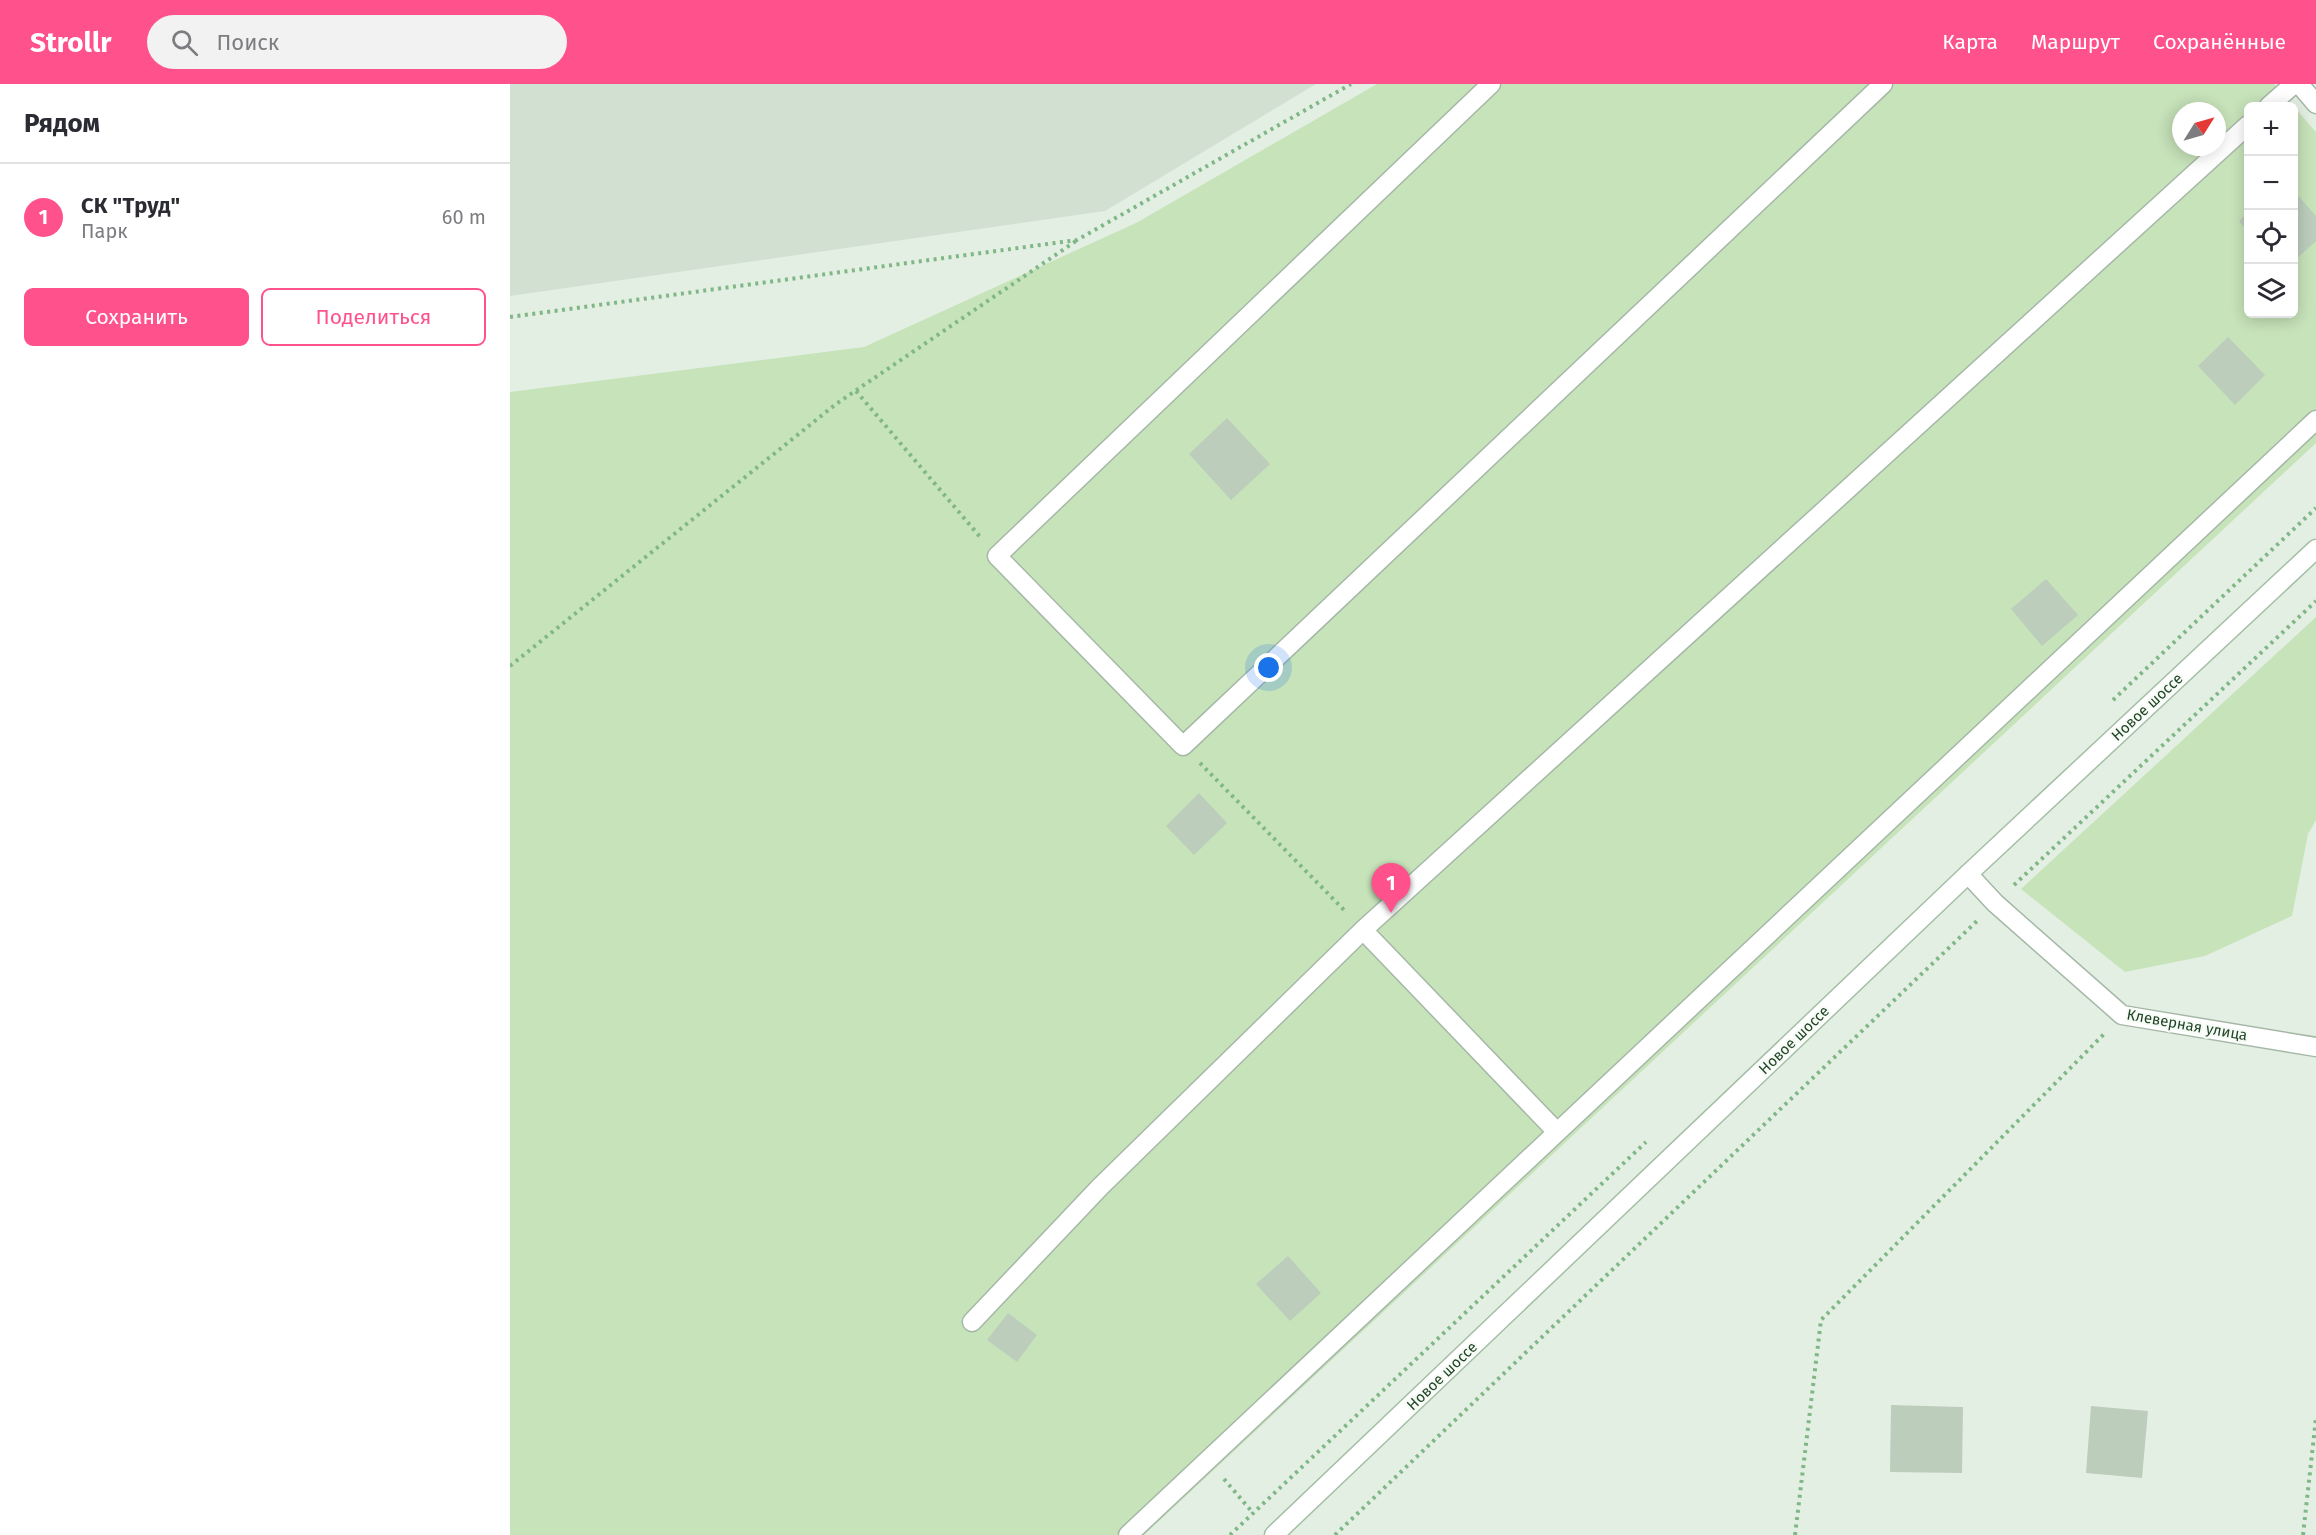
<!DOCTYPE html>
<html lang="ru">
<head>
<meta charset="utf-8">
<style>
	body { margin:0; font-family:"Fira Sans",sans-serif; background:#f2f2f3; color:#2b2b33 }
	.controls { position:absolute; right:18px; top:18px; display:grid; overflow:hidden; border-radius:9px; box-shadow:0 3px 15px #0003 }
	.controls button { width:54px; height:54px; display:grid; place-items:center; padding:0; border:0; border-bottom:2px solid #e1e1e2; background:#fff; color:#2b2b33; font:30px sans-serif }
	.compass { position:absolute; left:1662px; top:18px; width:54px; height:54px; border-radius:50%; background:#fff; box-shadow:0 3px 15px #0003; rotate:53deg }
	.you { position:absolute; left:759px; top:584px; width:21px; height:21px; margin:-15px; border:4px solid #fff; border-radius:50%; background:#1a73e8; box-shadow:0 0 0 9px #1a73e833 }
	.badge { display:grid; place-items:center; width:39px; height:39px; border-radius:50%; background:#ff528c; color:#fff; font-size:20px; font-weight:700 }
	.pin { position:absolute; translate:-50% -50px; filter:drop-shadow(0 2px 3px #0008) }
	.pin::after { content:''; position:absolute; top:32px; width:21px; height:18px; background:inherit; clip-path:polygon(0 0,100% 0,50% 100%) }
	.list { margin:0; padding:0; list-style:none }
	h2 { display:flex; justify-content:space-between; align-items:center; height:78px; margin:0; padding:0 24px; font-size:26px }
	h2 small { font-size:20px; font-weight:400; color:#7c7c81 }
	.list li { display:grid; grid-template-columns:39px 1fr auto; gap:18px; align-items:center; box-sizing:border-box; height:108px; padding:0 24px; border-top:2px solid #e1e1e2 }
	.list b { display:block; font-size:22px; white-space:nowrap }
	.list p { margin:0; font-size:20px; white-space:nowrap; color:#7c7c81 }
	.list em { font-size:20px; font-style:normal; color:#7c7c81 }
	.actions { display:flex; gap:12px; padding:18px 24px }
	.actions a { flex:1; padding:14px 0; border:2px solid #ff528c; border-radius:9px; text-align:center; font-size:21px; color:#ff528c }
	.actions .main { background:#ff528c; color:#fff }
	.icon { flex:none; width:33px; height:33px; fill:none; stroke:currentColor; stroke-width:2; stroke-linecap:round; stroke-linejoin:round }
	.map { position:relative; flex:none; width:1806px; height:1451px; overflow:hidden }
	header { display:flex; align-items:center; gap:36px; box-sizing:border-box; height:84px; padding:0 30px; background:#ff528c; color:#fff }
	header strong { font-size:28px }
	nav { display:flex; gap:33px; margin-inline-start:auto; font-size:21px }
	.search { width:420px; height:54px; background:#f2f2f3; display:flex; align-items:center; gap:15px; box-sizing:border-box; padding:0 21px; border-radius:33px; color:#7c7c81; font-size:22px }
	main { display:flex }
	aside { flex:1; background:#fff }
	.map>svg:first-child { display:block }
</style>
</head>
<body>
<header>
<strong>Strollr</strong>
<div class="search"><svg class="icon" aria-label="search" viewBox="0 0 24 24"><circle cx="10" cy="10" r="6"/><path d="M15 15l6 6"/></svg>Поиск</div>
<nav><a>Карта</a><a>Маршрут</a><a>Сохранённые</a></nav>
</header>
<main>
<aside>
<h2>Рядом<small></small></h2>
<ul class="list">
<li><span class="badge">1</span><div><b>СК &quot;Труд&quot;</b><p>Парк</p></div><em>60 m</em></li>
</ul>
<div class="actions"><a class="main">Сохранить</a><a>Поделиться</a></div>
</aside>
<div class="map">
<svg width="1806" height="1451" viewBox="0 0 1806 1451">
	<rect width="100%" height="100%" fill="#e4efe4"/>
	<path fill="#d2e0d2" d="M0 0H806L595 127 0 212Z"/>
	<path fill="#c7e3ba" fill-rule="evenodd" d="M867 0H1764L1806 48V359L634 1451H0V308L354 263 626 139ZM1738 22H1784V230H1738ZM1671 27H1707V63H1671Z
		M1806 533V736L1798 750 1782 832 1695 872 1615 888 1511 805Z"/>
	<path fill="#bccdbc" d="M1784 107 1806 132V157L1784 177Z
		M1738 128V148L1729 137Z
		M1718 253 1755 291 1725 321 1688 282Z
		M717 334 760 380 721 416 679 370Z
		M1536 495 1568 531 1532 562 1501 525Z
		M689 709 717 739 684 771 656 742Z
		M778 1172 811 1209 780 1237 746 1200Z
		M498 1229 527 1251 507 1278 477 1256Z
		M1381 1321 1453 1323 1452 1389 1380 1388Z
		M1581 1322 1638 1327 1632 1394 1576 1389Z"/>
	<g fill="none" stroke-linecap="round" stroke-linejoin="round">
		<defs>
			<path id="street" d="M981 0 487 472 673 662 1373 0
				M1789 0 1806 20
				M1759 22 1784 0
				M1458 790 1485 819 1612 931 1806 963
				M853 846 1047 1048
				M462 1238 590 1103 853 846 1738 41
				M618 1451 1806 336"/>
			<path id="secondary" d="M764 1451 1458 790 1806 465"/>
		</defs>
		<use href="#street" stroke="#a5b8a7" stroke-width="21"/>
		<use href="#secondary" stroke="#a4bfa6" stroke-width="21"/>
		<path stroke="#80b786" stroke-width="4" stroke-dasharray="3 4.5" stroke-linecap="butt" d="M0 233 567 156 841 0
			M346 307 471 454
			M0 582 326 320 566 157
			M1603 616 1806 424
			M690 679 836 828
			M1504 801 1806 517
			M714 1395 743 1429
			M720 1451 1136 1058
			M825 1451 1468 836
			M1285 1451 1311 1236 1595 949
			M1793 1451 1806 1334"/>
		<use href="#street" stroke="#fff" stroke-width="18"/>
		<use href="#secondary" stroke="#fff" stroke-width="18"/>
	</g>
	<g text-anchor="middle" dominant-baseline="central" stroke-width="4.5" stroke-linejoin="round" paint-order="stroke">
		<g font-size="15" fill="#204426" stroke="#f6fbf5">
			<text transform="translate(1637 623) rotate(-43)">Новое шоссе</text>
			<text transform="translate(1677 941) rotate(10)">Клеверная улица</text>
			<text transform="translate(1284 956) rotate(-44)">Новое шоссе</text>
			<text transform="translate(932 1292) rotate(-44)">Новое шоссе</text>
		</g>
	</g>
</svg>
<div class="controls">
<button>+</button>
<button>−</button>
<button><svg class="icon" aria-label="locate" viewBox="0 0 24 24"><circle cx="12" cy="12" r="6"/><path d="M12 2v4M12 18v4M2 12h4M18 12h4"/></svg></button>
<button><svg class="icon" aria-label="layers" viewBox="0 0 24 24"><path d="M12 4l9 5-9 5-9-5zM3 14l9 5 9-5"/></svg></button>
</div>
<svg class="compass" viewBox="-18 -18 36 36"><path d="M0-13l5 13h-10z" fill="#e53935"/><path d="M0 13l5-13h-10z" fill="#7c7c81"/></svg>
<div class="you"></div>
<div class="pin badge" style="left:881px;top:829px">1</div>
</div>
</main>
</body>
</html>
